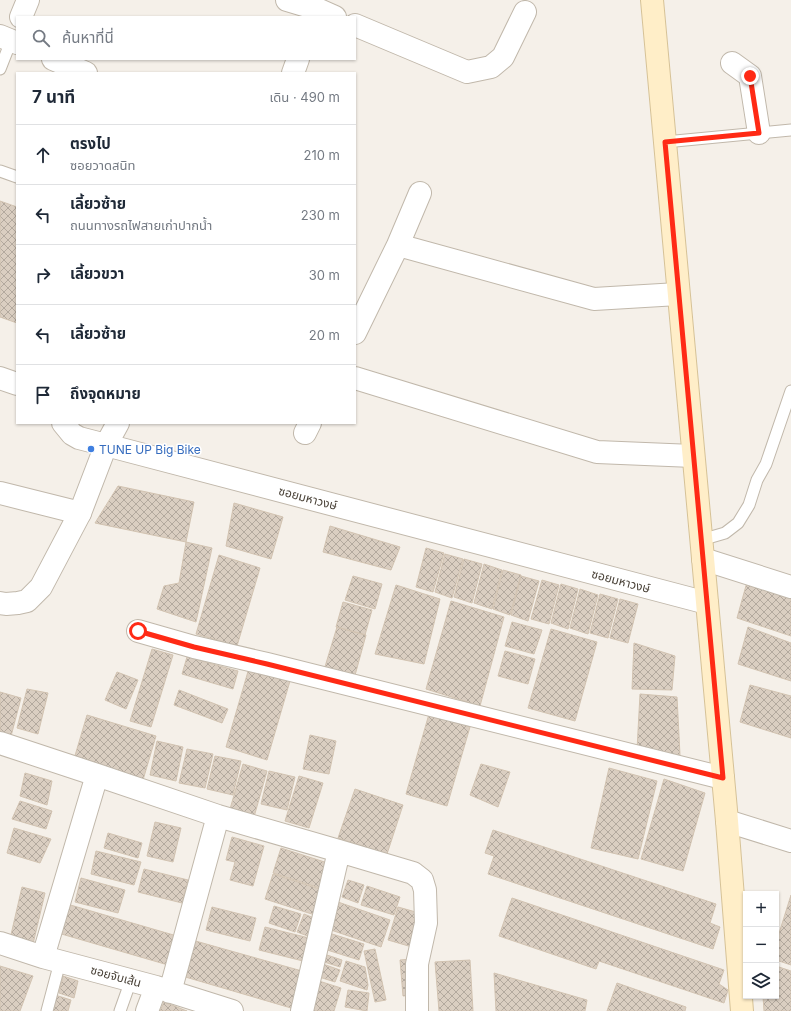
<!DOCTYPE html>
<html lang="th">
<head>
<meta charset="utf-8">
<style>
	body { margin:0; font-family:Inter,"Noto Sans Thai",sans-serif; background:#f6f6f7; color:#1f2937 }
	.controls { position:absolute; right:12px; bottom:12px; display:grid; overflow:hidden; border-radius:0px; box-shadow:0 1px 3px #0004 }
	.controls button { width:36px; height:36px; display:grid; place-items:center; padding:0; border:0; border-bottom:1px solid #e0e1e3; background:#fff; color:#1f2937; font:20px sans-serif }
	.stop { position:absolute; width:12px; height:12px; margin:-9px; border:3px solid #ff2a15; border-radius:50%; background:#fff }
	.stop.end { background:#ff2a15; border-color:#fff; box-shadow:0 1px 4px #0008 }
	.list { margin:0; padding:0; list-style:none }
	h2 { display:flex; justify-content:space-between; align-items:center; height:52px; margin:0; padding:0 16px; font-size:17px }
	h2 small { font-size:13px; font-weight:400; color:#747a83 }
	.list li { display:grid; grid-template-columns:26px 1fr auto; gap:12px; align-items:center; box-sizing:border-box; height:60px; padding:0 16px; border-top:1px solid #e0e1e3 }
	.list b { display:block; font-size:15px; white-space:nowrap }
	.list p { margin:0; font-size:13px; white-space:nowrap; color:#747a83 }
	.list em { font-size:13px; font-style:normal; color:#747a83 }
	.icon { flex:none; width:22px; height:22px; fill:none; stroke:currentColor; stroke-width:2; stroke-linecap:round; stroke-linejoin:round }
	.map { position:relative; flex:none; width:791px; height:1011px; overflow:hidden }
	.search { position:absolute; background:#fff; box-shadow:0 1px 3px #0004; left:16px; top:16px; width:340px; height:44px; display:flex; align-items:center; gap:10px; box-sizing:border-box; padding:0 14px; border-radius:0px; color:#747a83; font-size:15px }
	.panel { position:absolute; background:#fff; box-shadow:0 1px 3px #0004; left:16px; top:72px; width:340px; height:352px; border-radius:0px }
	.map>svg:first-child { display:block }
</style>
</head>
<body>
<div class="map">
<svg width="791" height="1011" viewBox="0 0 791 1011">
	<defs>
		<pattern id="building-cross-hatch" width="8" height="8" patternUnits="userSpaceOnUse"><rect width="8" height="8" fill="#dacec1"/><path d="M0 0l8 8M0 8l8-8" fill="none" stroke="#b3a99e"/></pattern>
	</defs>
	<rect width="100%" height="100%" fill="#f5f0e9"/>
	<path fill="url(#building-cross-hatch)" stroke="#d2c3b1" d="M0 201 17 207V323L0 317Z
		M118 486 194 502 186 542 95 523Z
		M234 503 283 517 271 559 226 546Z
		M330 526 400 547 391 570 323 552Z
		M186 542 212 548 196 622 157 609 164 586 179 583Z
		M426 548 444 553 433 592 416 587Z
		M445 554 463 559 452 598 435 592Z
		M219 555 260 568 237 646 196 634Z
		M464 559 482 564 472 603 454 597Z
		M484 564 502 570 492 609 474 603Z
		M503 570 521 575 510 615 493 609Z
		M353 576 382 584 375 609 345 600Z
		M521 576 539 581 528 621 511 615Z
		M542 580 559 585 549 624 531 619Z
		M747 582 791 596V636L737 618Z
		M561 584 578 589 568 629 551 623Z
		M396 585 440 599 424 664 375 654Z
		M580 589 598 595 588 634 570 628Z
		M600 594 618 599 608 638 590 633Z
		M620 599 638 604 628 643 610 638Z
		M451 601 504 617 480 706 426 689Z
		M343 602 372 610 365 635 336 627Z
		M512 622 542 630 534 654 505 646Z
		M337 627 366 635 354 679 324 670Z
		M748 627 791 643V681L738 664Z
		M551 629 597 642 575 721 528 708Z
		M634 643 675 656 672 690 632 689Z
		M152 649 173 655 151 727 130 721Z
		M505 651 535 659 528 684 498 676Z
		M187 657 238 671 233 689 182 674Z
		M249 668 290 681 267 760 226 747Z
		M117 672 138 680 126 709 105 700Z
		M750 685 791 696V738L740 722Z
		M27 689 48 693 38 734 17 728Z
		M179 690 228 709 222 723 174 705Z
		M0 692 21 698 10 740 0 737Z
		M640 694 677 697 680 755 637 750Z
		M429 714 470 727 447 806 406 794Z
		M87 715 156 736 143 780 74 759Z
		M310 735 336 741 329 774 303 769Z
		M157 741 183 747 176 781 150 775Z
		M187 749 213 754 205 788 179 783Z
		M215 756 241 761 233 795 207 789Z
		M243 764 267 771 254 817 230 809Z
		M481 764 510 772 498 807 470 795Z
		M609 768 657 781 638 859 591 848Z
		M269 771 295 777 287 810 261 804Z
		M25 773 52 781 47 805 20 796Z
		M299 776 323 783 309 828 285 821Z
		M664 779 705 793 683 871 641 859Z
		M355 789 403 805 387 854 338 838Z
		M20 801 52 811 46 829 12 819Z
		M155 822 181 828 173 862 147 856Z
		M14 828 51 839 40 863 7 853Z
		M493 830 716 904 710 923 720 927 713 949 488 874 494 856 485 853Z
		M108 833 142 843 138 858 104 848Z
		M232 837 264 846 253 886 230 880 235 862 226 860Z
		M281 848 334 865 326 890 273 873Z
		M96 851 141 862 134 885 91 874Z
		M144 869 188 880 182 903 138 892Z
		M273 874 326 891 318 916 265 899Z
		M81 878 125 890 118 913 75 902Z
		M348 880 364 885 358 903 342 897Z
		M367 886 400 897 394 915 361 905Z
		M22 887 45 893 33 944 10 939Z
		M791 895V965L776 960V943Z
		M512 898 724 970 719 984 728 990 724 1003 599 961 596 969 499 936Z
		M338 902 390 920 381 947 328 929Z
		M67 904 177 936 168 965 58 933Z
		M274 906 301 914 295 932 269 923Z
		M212 907 256 918 250 941 206 930Z
		M398 907 423 914 412 947 388 940Z
		M304 914 319 920 313 938 297 932Z
		M265 927 309 938 303 961 259 950Z
		M329 933 364 944 359 960 324 949Z
		M192 940 302 971 291 1008 182 976Z
		M375 949 386 1000 375 1002 364 951Z
		M324 954 342 960 340 967 321 961Z
		M411 959 414 995 403 996 400 960Z
		M470 960 473 1011H439L435 962Z
		M346 961 365 967 368 985 367 990 340 981Z
		M320 963 340 970 335 982 316 976Z
		M0 966 33 976 20 1011H0Z
		M776 966 791 971V1011H764L763 996H776Z
		M494 973 587 1000 585 1011H496Z
		M63 976 78 981 74 998 59 993Z
		M319 981 341 988 334 1011H313Z
		M617 983 686 1007 685 1011H607Z
		M348 990 369 993 367 1011 345 1007Z
		M55 995 71 1000 68 1011H50Z
		M164 1002 187 1011H160Z"/>
	<g fill="none" stroke-linecap="round" stroke-linejoin="round">
		<defs>
			<path id="service" d="M0 69 11 41
				M665 142 791 130
				M0 171 17 177
				M701 540 725 533 738 523 749 505 757 480 766 464 791 391
				M47 1011 60 962
				M120 1011 131 980"/>
			<path id="minor" d="M287 0 317 9 335 17
				M21 17 28 0
				M355 25 467 72 491 67 503 57 525 12
				M0 36 17 43
				M53 59 86 73
				M732 63 750 76 759 133
				M293 73 298 59
				M398 245 594 299 678 294
				M355 333 398 245 420 193
				M0 378 17 384
				M355 378 597 452 693 456
				M63 423 72 434 79 438 106 445 118 423
				M305 433 310 423
				M0 493 80 513
				M703 559 791 587
				M138 631 194 647 267 664 723 778
				M0 743 97 775 218 816 339 851 413 873 422 880 425 890 426 923 417 964V1011
				M0 943 43 957 156 987 232 1011
				M43 957 97 775
				M170 992 218 816
				M147 1011 156 987
				M302 1011 339 851"/>
			<path id="tertiary" d="M0 603 6 604 18 603 27 601 41 587 80 513 106 445 707 603
				M727 821 791 841"/>
			<path id="secondary" d="M652 0 727 821 742 1011"/>
		</defs>
		<use href="#service" stroke="#c1b8ab" stroke-width="13"/>
		<use href="#minor" stroke="#c1b8ab" stroke-width="24"/>
		<use href="#tertiary" stroke="#c1b8ab" stroke-width="24"/>
		<use href="#secondary" stroke="#d6c297" stroke-width="24"/>
		<use href="#service" stroke="#fff" stroke-width="11"/>
		<use href="#minor" stroke="#fff" stroke-width="22"/>
		<use href="#tertiary" stroke="#fff" stroke-width="22"/>
		<use href="#secondary" stroke="#ffeec8" stroke-width="22"/>
	</g>
	<g fill="none" stroke-linecap="round" stroke-linejoin="round">
		<path stroke="#ff2a15" stroke-width="5" d="M138 631 194 647 267 664 723 778 665 142 759 133 750 76"/>
	</g>
	<circle fill="#3f7fe0" stroke="#fff" stroke-width="1.5" cx="91" cy="449" r="4"/>
	<g text-anchor="middle" dominant-baseline="central" stroke-width="3" stroke-linejoin="round" paint-order="stroke">
		<g font-size="12" fill="#366cbe" stroke="#fff" text-anchor="start">
			<text x="99" y="449">TUNE UP Big Bike</text>
		</g>
		<g font-size="12" fill="#494137" stroke="#fff">
			<text transform="translate(308 498) rotate(15)">ซอยมหาวงษ์</text>
			<text transform="translate(621 581) rotate(15)">ซอยมหาวงษ์</text>
			<text transform="translate(116 976) rotate(15)">ซอยจับเส้น</text>
		</g>
	</g>
</svg>
<div class="controls">
<button>+</button>
<button>−</button>
<button><svg class="icon" aria-label="layers" viewBox="0 0 24 24"><path d="M12 4l9 5-9 5-9-5zM3 14l9 5 9-5"/></svg></button>
</div>
<div class="stop" style="left:138px;top:631px"></div>
<div class="stop end" style="left:750px;top:76px"></div>
<div class="search"><svg class="icon" aria-label="search" viewBox="0 0 24 24"><circle cx="10" cy="10" r="6"/><path d="M15 15l6 6"/></svg>ค้นหาที่นี่</div>
<section class="panel">
<h2>7 นาที<small>เดิน · 490 m</small></h2>
<ul class="list">
<li><svg class="icon" aria-label="ahead" viewBox="0 0 24 24"><path d="M12 20V5M6 11l6-6 6 6"/></svg><div><b>ตรงไป</b><p>ซอยวาดสนิท</p></div><em>210 m</em></li>
<li><svg class="icon" aria-label="left" viewBox="0 0 24 24"><path d="M17 20v-9H6M10 6l-5 5 5 5"/></svg><div><b>เลี้ยวซ้าย</b><p>ถนนทางรถไฟสายเก่าปากน้ำ</p></div><em>230 m</em></li>
<li><svg class="icon" aria-label="right" viewBox="0 0 24 24"><path d="M7 20v-9h11M14 6l5 5-5 5"/></svg><div><b>เลี้ยวขวา</b></div><em>30 m</em></li>
<li><svg class="icon" aria-label="left" viewBox="0 0 24 24"><path d="M17 20v-9H6M10 6l-5 5 5 5"/></svg><div><b>เลี้ยวซ้าย</b></div><em>20 m</em></li>
<li><svg class="icon" aria-label="arrive" viewBox="0 0 24 24"><path d="M6 21V4h12l-3 4 3 4H6"/></svg><div><b>ถึงจุดหมาย</b></div></li>
</ul>
</section>
</div>
</body>
</html>
